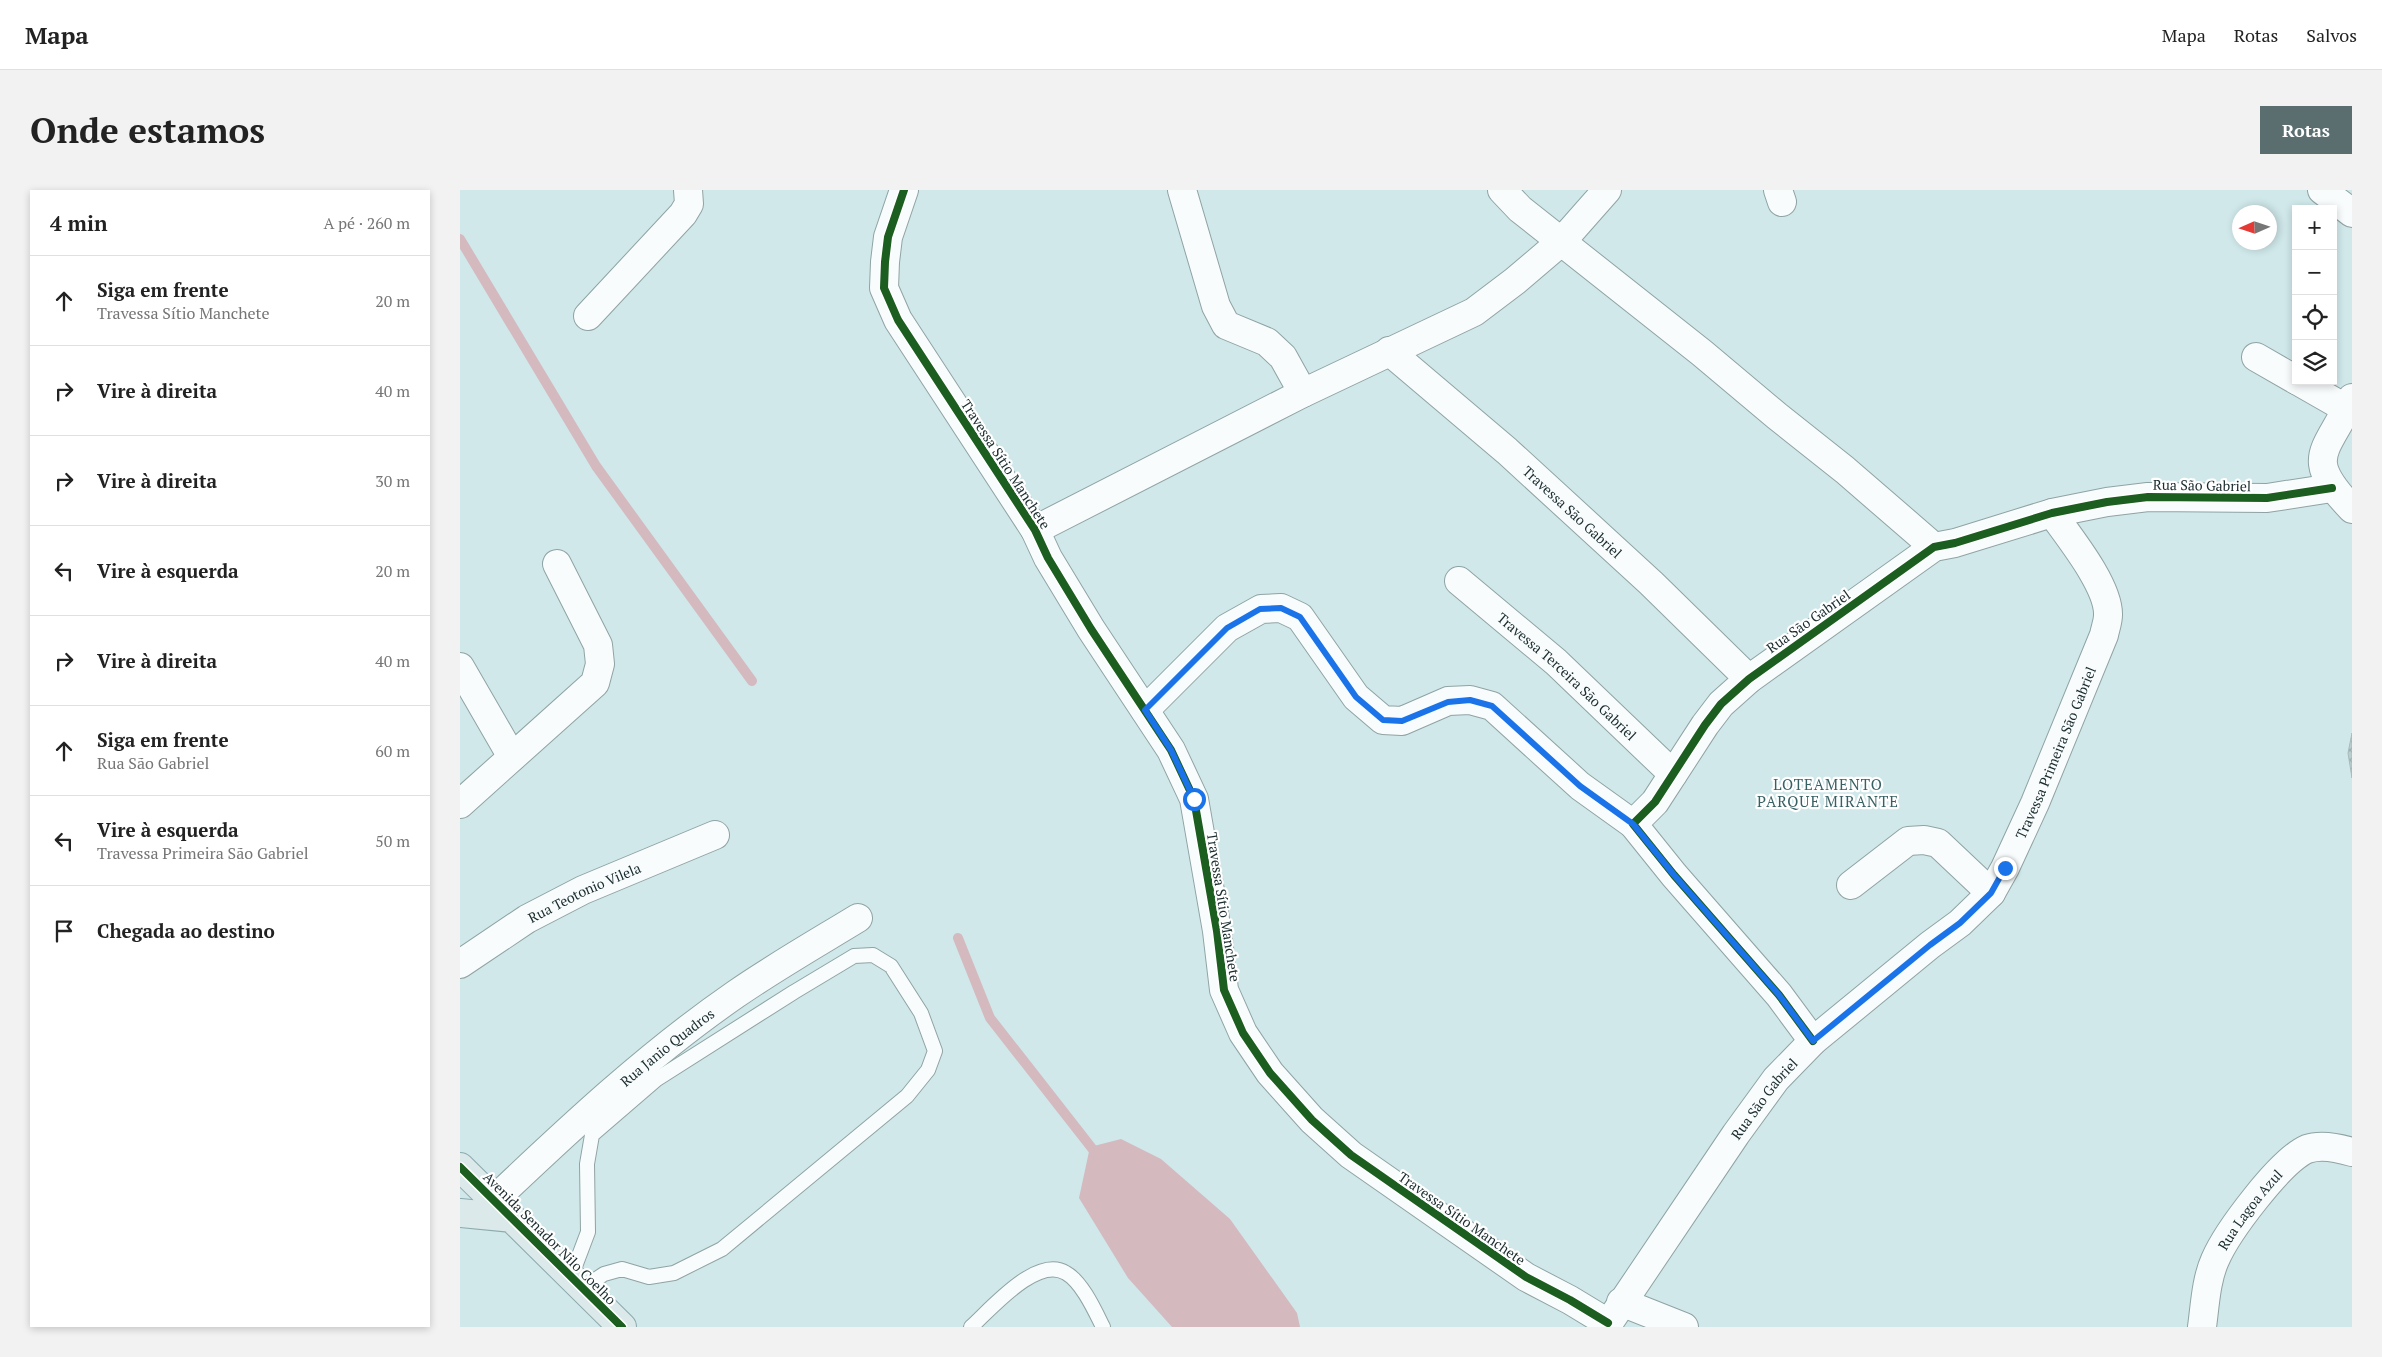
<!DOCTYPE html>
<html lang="pt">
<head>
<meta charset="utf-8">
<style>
	body { margin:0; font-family:"PT Serif",serif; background:#f2f2f2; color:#222 }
	.controls { position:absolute; right:15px; top:15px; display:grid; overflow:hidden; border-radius:0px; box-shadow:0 2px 8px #0003 }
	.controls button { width:45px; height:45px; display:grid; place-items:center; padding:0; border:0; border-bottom:1px solid #e0e0e0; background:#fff; color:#222; font:25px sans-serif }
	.compass { position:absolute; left:1772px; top:15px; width:45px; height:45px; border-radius:50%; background:#fff; box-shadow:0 2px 8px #0003; rotate:267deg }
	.stop { position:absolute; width:15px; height:15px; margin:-11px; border:4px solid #1a73e8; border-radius:50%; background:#fff }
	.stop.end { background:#1a73e8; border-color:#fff; box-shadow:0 1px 5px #0008 }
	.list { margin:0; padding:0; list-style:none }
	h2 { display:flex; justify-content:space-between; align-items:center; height:65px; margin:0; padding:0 20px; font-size:21px }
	h2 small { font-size:16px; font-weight:400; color:#767676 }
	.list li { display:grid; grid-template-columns:32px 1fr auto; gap:15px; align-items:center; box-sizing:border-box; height:90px; padding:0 20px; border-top:1px solid #e0e0e0 }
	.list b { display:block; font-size:19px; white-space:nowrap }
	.list p { margin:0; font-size:16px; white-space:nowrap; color:#767676 }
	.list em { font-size:16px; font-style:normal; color:#767676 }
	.icon { flex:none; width:28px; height:28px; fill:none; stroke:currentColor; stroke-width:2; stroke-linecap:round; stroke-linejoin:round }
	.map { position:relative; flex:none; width:1892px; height:1137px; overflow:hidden; border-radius:0px }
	header { display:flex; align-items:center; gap:30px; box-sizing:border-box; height:70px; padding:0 25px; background:#fff; border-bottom:1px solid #e0e0e0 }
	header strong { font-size:24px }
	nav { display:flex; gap:28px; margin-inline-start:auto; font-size:18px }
	.intro { display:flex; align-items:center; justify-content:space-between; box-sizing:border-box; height:120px; padding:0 30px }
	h1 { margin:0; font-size:35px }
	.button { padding:12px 22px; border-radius:0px; background:#5a6e70; color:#fff; font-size:18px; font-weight:700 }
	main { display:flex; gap:30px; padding:0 30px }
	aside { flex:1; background:#fff; border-radius:0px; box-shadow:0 2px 8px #0003 }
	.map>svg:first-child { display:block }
</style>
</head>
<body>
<header>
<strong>Mapa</strong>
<nav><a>Mapa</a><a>Rotas</a><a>Salvos</a></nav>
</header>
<div class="intro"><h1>Onde estamos</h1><a class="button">Rotas</a></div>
<main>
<aside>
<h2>4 min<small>A pé · 260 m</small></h2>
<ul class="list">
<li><svg class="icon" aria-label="ahead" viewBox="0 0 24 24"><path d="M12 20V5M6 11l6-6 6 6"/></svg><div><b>Siga em frente</b><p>Travessa Sítio Manchete</p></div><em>20 m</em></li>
<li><svg class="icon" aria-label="right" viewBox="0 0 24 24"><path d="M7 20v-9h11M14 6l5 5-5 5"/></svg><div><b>Vire à direita</b></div><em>40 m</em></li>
<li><svg class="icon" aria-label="right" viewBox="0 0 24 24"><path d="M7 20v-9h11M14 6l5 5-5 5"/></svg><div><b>Vire à direita</b></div><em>30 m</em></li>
<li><svg class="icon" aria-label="left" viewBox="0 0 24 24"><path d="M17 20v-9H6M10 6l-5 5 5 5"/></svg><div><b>Vire à esquerda</b></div><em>20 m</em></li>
<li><svg class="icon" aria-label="right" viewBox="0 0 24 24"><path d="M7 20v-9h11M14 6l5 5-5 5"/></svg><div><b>Vire à direita</b></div><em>40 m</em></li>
<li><svg class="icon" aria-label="ahead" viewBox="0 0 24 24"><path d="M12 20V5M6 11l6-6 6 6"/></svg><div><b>Siga em frente</b><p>Rua São Gabriel</p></div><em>60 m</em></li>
<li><svg class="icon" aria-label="left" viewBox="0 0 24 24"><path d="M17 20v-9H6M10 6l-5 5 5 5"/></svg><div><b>Vire à esquerda</b><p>Travessa Primeira São Gabriel</p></div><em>50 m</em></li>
<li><svg class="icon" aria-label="arrive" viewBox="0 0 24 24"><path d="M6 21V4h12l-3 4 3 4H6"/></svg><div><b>Chegada ao destino</b></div></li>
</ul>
</aside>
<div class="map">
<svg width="1892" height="1137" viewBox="0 0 1892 1137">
	<defs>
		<pattern id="building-cross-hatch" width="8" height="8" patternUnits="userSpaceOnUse" patternTransform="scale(1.25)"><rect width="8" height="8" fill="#b8cecf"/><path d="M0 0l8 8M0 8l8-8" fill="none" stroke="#9eb1b2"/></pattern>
	</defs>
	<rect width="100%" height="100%" fill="#d0e8ea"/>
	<path fill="#d4b9bf" d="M661 949 701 969 770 1029 837 1123 840 1137H712L668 1088 619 1008 630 957Z"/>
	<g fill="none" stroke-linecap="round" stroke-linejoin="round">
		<path stroke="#d4b9bf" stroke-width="10" d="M0 49 136 276 292 491
			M498 748 530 828 638 966"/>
	</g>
	<path fill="url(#building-cross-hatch)" stroke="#a8bbbc" d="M1892 543V588L1888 563Z"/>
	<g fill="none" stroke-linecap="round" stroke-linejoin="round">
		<defs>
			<path id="service" d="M111 1087 128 1042 127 974 132 945 197 889 334 802 394 766 413 765 431 776 461 823 475 861 468 880 447 906 262 1059 214 1083 189 1087 162 1079 144 1084 123 1098
				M511 1137C531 1119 577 1065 606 1083 622 1092 635 1121 643 1137"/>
			<g id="minor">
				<path d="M444 0 428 47 425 72 424 98 438 130 575 340 588 368 631 439 711 560 734 609 757 741 764 800 783 843 810 883 852 930 891 965 1066 1087 1110 1110 1148 1133"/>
				<path d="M722 0 756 116 766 135 807 152 823 167 843 203"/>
				<path d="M1042 0 1060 19 1242 163 1317 226 1385 280 1474 357"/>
				<path d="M1318 0 1322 12"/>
				<path d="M1862 0 1892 23"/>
				<path d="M128 126 223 24 229 14 228 0"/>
				<path id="s1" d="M929 161 1047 261 1191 393 1289 489"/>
				<path d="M1796 167 1836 190"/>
				<path d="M1838 191 1887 219"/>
				<path d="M1892 208C1866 264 1842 266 1892 319"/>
				<path d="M575 340 843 203 1014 122 1055 91 1102 51 1147 0"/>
				<path id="s2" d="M999 391 1096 472 1213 584"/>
				<path d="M0 477 52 567"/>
				<path d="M685 520 767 438 801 419 821 418 840 427 896 507 923 530 942 531 988 511 1010 510 1032 516 1120 596 1173 634"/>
				<path d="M0 614 135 493 140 474 138 455 97 374"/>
				<path d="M1391 695 1448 651 1464 650 1478 653 1531 703"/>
				<path id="s3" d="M0 774 67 729 123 700 255 645"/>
				<path d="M1353 851 1319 805 1214 685 1173 634 1195 612 1245 535 1261 514 1289 489 1474 357 1495 353 1592 323 1647 312 1688 307 1807 308 1872 298"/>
				<path id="s4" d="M34 1010C111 937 189 864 276 804 315 777 357 753 398 728"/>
				<path d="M1161 1112 1224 1137"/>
				<path id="s5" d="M1146 1137 1276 944 1316 889 1353 851 1470 755 1500 733 1531 703 1545 678 1575 613 1644 445C1645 439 1648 432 1648 425 1649 396 1609 347 1592 323"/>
				<path id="s6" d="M1742 1137C1745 1115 1746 1090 1755 1070 1767 1042 1820 971 1847 959 1861 954 1879 958 1892 962"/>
			</g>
			<path id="primary" d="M0 977 162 1137
				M0 1023 52 1028"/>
		</defs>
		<use href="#service" stroke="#90a3a4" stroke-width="16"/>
		<use href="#minor" stroke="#90a3a4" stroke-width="30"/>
		<use href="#primary" stroke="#8daaac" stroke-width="30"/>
		<use href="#service" stroke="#f8fcfc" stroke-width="14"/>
		<use href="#minor" stroke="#f8fcfc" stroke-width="28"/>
		<use href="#primary" stroke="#dbe9ea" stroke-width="28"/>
		<defs>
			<path id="cycleway" d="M444 0 428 47 425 72 424 98 438 130 575 340 588 368 631 439 711 560 734 609 757 741 764 800 783 843 810 883 852 930 891 965 1066 1087 1110 1110 1148 1133
				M1353 851 1319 805 1214 685 1173 634 1195 612 1245 535 1261 514 1289 489 1474 357 1495 353 1592 323 1647 312 1688 307 1807 308 1872 298
				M0 977 162 1137"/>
		</defs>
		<use href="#cycleway" stroke="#fff" stroke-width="11"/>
		<use href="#cycleway" stroke="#1b5e20" stroke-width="8"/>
	</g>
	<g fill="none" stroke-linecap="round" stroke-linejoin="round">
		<path stroke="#1a73e8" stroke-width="6" d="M734 609 711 560 685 520 767 438 800 419 821 418 840 427 896 507 923 530 942 531 988 512 1010 510 1032 516 1120 596 1173 634 1214 685 1319 805 1353 851 1470 755 1500 733 1531 703 1545 678"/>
	</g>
	<g text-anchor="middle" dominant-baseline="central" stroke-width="4.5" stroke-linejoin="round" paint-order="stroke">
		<g font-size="14" fill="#1b2c2e" stroke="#fff">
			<text transform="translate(546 274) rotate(57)">Travessa Sítio Manchete</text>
			<text transform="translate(1742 295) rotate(1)">Rua São Gabriel</text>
			<text stroke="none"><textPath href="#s1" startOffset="244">Travessa São Gabriel</textPath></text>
			<text transform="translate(1348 431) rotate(-35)">Rua São Gabriel</text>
			<text stroke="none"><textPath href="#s2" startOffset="144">Travessa Terceira São Gabriel</textPath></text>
			<text stroke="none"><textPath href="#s5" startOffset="740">Travessa Primeira São Gabriel</textPath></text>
			<text stroke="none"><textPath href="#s3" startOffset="144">Rua Teotonio Vilela</textPath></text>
			<text transform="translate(764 717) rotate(81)">Travessa Sítio Manchete</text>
			<text stroke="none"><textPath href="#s4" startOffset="231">Rua Janio Quadros</textPath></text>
			<text stroke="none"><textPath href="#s5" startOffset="278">Rua São Gabriel</textPath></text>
			<text stroke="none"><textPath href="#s6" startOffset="130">Rua Lagoa Azul</textPath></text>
			<text transform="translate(1002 1028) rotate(35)">Travessa Sítio Manchete</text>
			<text transform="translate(90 1048) rotate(45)">Avenida Senador Nilo Coelho</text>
		</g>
		<g font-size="15" letter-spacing="1" fill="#376063" stroke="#fff">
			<text x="1368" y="594">LOTEAMENTO<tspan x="1368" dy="17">PARQUE MIRANTE</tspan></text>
		</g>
	</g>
</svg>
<div class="controls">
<button>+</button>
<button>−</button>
<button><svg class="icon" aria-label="locate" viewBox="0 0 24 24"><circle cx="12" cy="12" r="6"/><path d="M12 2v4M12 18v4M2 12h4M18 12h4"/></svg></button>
<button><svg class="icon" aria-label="layers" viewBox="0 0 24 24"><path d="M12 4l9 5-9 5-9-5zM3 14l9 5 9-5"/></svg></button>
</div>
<svg class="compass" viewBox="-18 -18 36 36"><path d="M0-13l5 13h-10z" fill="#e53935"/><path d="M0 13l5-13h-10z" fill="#767676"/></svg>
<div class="stop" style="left:734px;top:609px"></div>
<div class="stop end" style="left:1545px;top:678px"></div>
</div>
</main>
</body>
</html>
